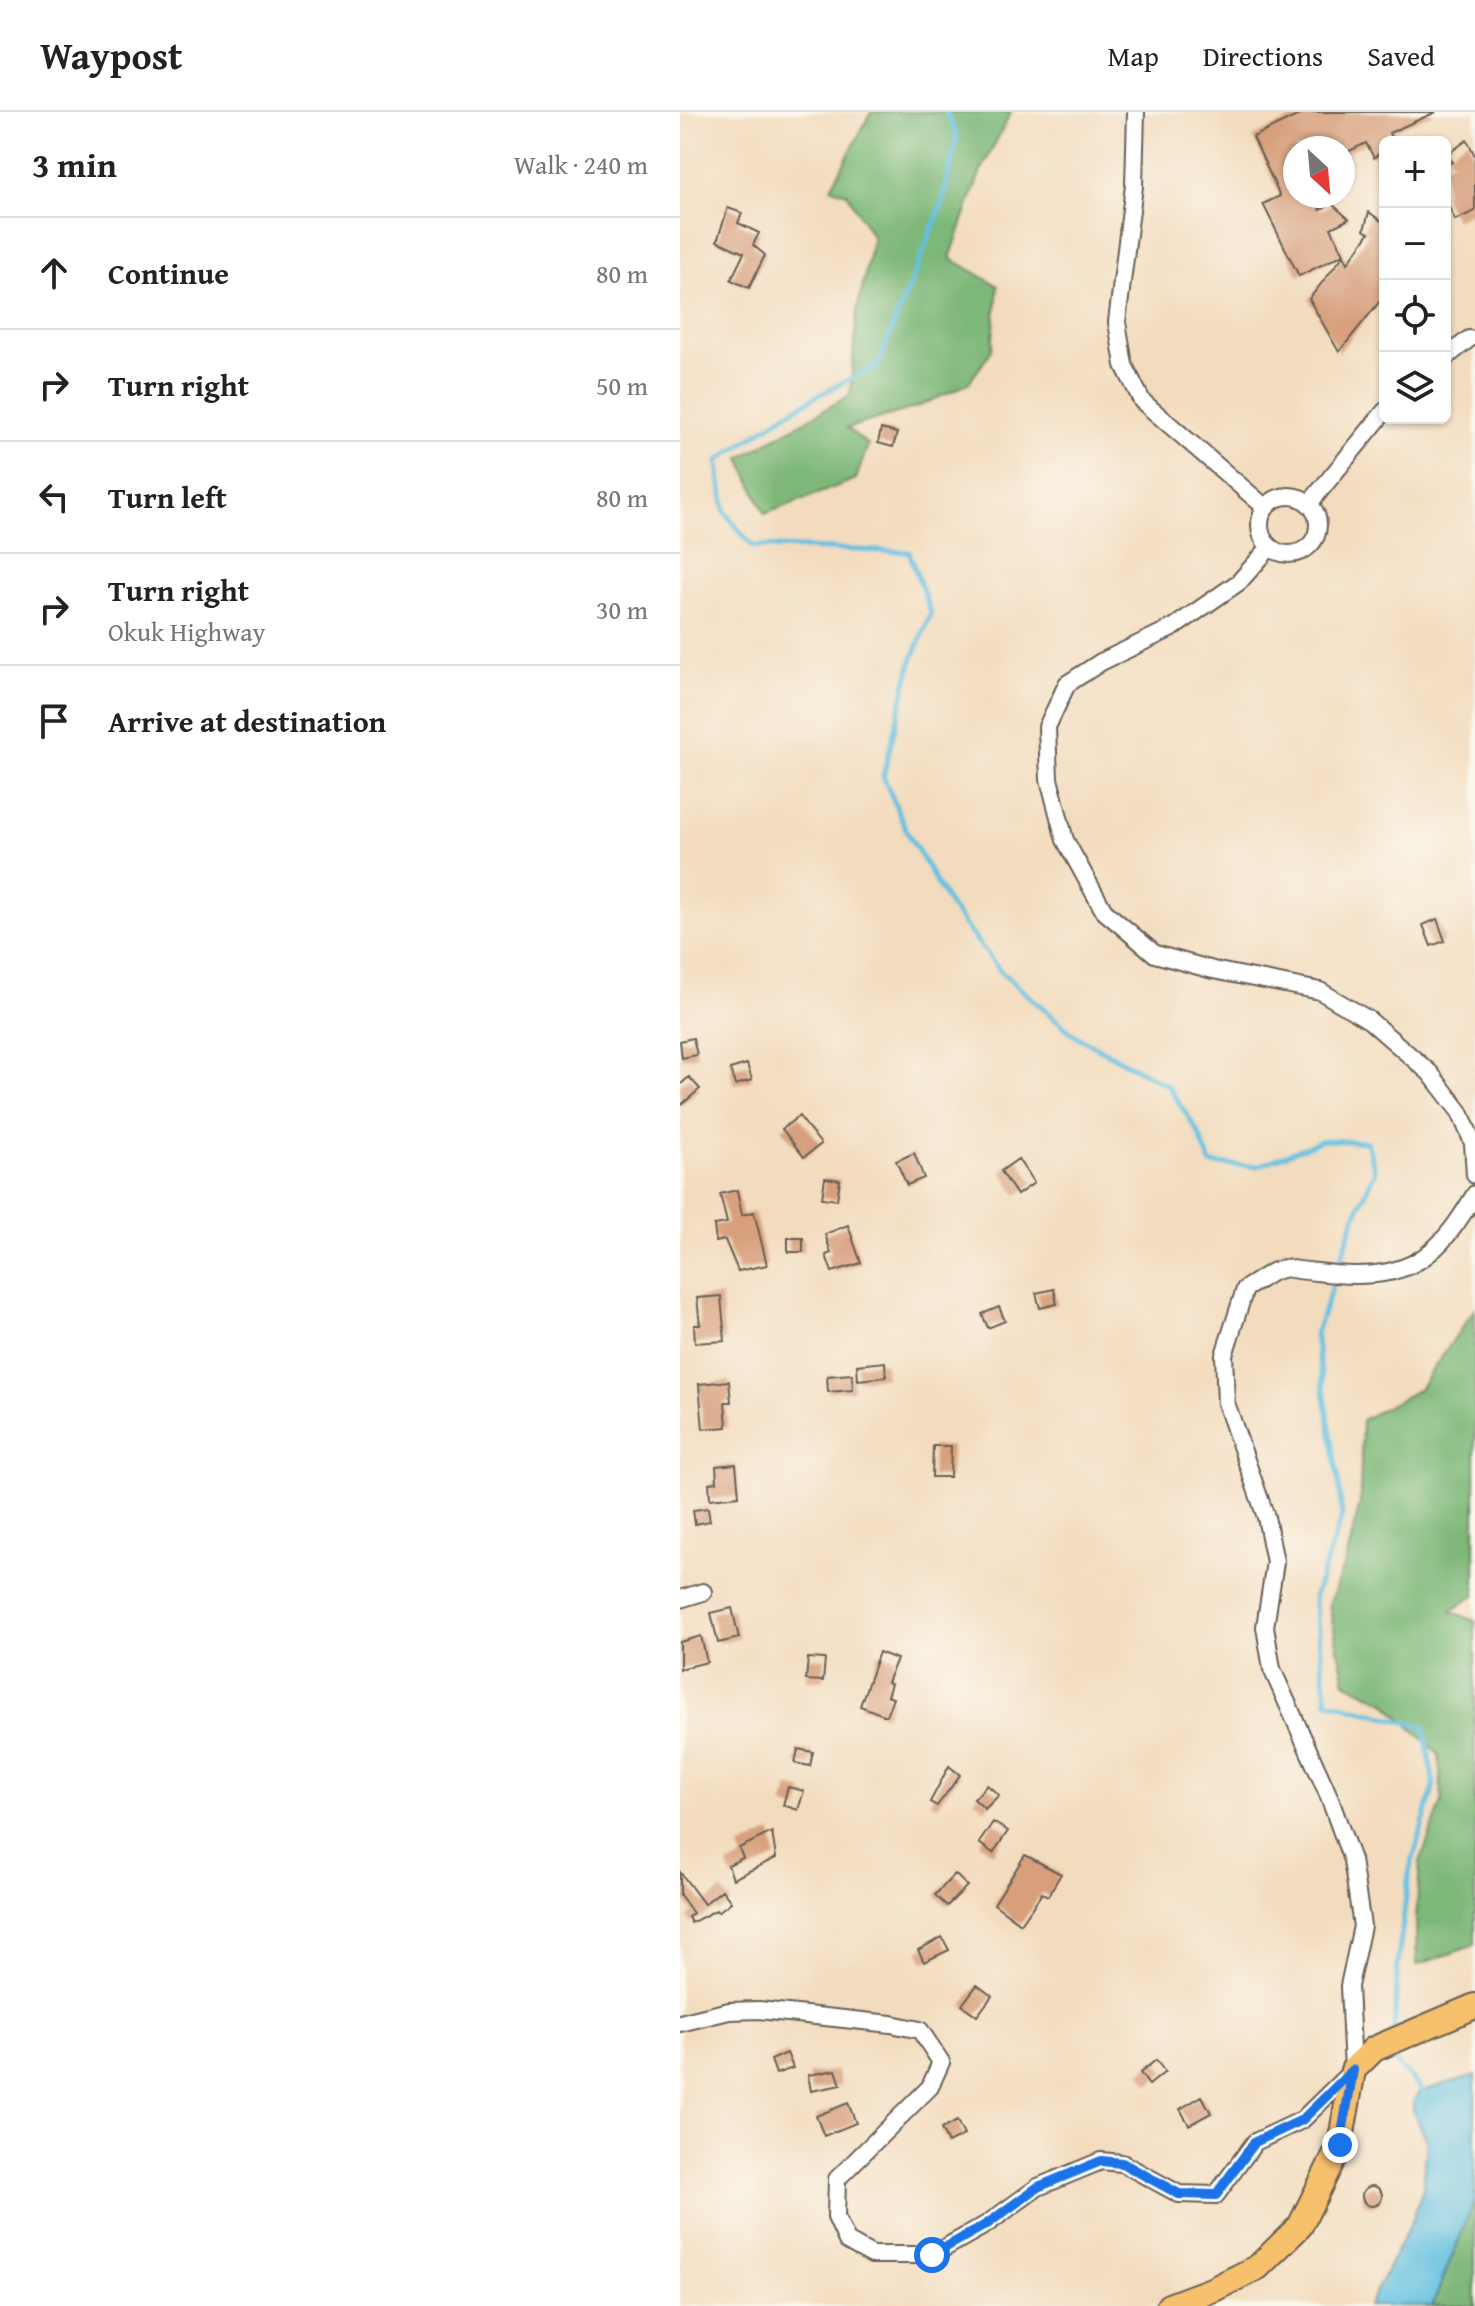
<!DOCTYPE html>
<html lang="en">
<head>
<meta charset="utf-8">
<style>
	body { margin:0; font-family:"Gentium Book Plus",serif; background:#f6f6f6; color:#222 }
	.controls { position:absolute; right:24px; top:24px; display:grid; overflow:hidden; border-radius:12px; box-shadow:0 2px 6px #0004 }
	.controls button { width:72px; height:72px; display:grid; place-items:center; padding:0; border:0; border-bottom:2px solid #e0e0e0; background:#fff; color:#222; font:40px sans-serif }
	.compass { position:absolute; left:603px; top:24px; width:72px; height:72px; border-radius:50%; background:#fff; box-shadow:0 2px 6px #0004; rotate:154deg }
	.stop { position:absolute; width:24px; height:24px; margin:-18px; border:6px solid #1a73e8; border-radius:50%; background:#fff }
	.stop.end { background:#1a73e8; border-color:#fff; box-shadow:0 2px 8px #0008 }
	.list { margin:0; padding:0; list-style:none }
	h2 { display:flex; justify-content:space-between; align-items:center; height:104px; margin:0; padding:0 32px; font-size:34px }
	h2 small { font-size:26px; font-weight:400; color:#767676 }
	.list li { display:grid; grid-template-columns:52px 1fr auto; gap:24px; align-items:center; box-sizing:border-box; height:112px; padding:0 32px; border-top:2px solid #e0e0e0 }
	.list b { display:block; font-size:30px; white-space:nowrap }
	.list p { margin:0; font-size:26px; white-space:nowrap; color:#767676 }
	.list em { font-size:26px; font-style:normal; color:#767676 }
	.icon { flex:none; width:44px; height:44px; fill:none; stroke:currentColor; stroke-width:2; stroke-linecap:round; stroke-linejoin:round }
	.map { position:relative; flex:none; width:795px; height:2194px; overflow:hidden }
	header { display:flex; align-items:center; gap:48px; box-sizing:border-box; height:112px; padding:0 40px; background:#fff; border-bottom:2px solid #e0e0e0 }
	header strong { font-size:38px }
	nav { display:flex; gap:44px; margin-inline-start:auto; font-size:28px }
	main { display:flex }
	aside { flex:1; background:#fff }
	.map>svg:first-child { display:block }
</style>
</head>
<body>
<header>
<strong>Waypost</strong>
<nav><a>Map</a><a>Directions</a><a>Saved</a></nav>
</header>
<main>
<aside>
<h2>3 min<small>Walk · 240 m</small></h2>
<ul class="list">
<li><svg class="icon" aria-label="ahead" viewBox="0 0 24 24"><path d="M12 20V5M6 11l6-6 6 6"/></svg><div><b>Continue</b></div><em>80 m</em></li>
<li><svg class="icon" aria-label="right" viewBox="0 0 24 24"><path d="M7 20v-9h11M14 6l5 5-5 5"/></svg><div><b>Turn right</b></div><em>50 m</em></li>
<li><svg class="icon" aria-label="left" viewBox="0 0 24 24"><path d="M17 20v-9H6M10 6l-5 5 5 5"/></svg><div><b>Turn left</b></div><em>80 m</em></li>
<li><svg class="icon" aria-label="right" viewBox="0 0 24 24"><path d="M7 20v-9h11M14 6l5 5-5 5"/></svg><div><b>Turn right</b><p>Okuk Highway</p></div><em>30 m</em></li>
<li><svg class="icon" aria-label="arrive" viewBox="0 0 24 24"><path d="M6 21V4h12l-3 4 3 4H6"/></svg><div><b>Arrive at destination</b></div></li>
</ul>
</aside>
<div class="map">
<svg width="795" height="2194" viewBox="0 0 795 2194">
	<rect width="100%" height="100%" fill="#fbf7ec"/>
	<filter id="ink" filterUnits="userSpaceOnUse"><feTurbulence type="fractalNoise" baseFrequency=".0125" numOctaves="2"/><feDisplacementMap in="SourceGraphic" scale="16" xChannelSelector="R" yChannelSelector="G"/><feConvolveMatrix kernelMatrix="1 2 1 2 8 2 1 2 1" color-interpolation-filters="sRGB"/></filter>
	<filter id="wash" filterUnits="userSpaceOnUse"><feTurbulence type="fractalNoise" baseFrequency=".006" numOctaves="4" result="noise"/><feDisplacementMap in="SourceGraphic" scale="32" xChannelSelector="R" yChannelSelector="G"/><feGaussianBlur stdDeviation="1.8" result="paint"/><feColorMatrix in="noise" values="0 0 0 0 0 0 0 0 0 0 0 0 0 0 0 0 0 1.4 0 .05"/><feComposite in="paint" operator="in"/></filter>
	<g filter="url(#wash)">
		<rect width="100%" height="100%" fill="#f3dcbe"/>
		<path fill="#7db878" stroke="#4c6a4a" stroke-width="2" d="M191 0H331L300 61 270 146 318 174 312 238 288 272 237 295 167 316 188 333 176 367 85 402 60 346 170 283 177 199 193 126 167 81 151 76Z
			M795 1197V1483L771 1499 795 1509V1833L737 1853 736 1808 740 1750 762 1690 759 1643 705 1590 665 1570 649 1493 668 1441 680 1391 682 1308 739 1277Z
			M795 2088V2194H752Z"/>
		<path fill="#62c0e0" stroke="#3f6e7e" stroke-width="2" d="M795 1963V2088L752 2194H688L733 2107 743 2076 747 2028 733 2000V1990L741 1979Z"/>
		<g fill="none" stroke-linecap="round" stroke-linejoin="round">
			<path stroke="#62c0e0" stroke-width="5" d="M266 0 277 24 262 92 197 255C135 281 92 310 38 349L45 400 72 434 229 440 251 501 231 551 203 664 226 718 270 794 321 860 394 923 488 974 518 1020 531 1052 578 1054 643 1028 687 1030 695 1059 674 1107 658 1157
				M655 1167 635 1223 659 1372 662 1405 634 1485 647 1589 744 1615 754 1673 729 1761 718 1849 714 1919
				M713 1937V1947L745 1981"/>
		</g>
		<g id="blocks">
			<path fill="#d79f7b" d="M625 0H756L709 21 713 29 705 30V36L694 46 686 31 663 42V36H615V84H634L640 98 652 92 669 107 651 116 664 142 619 164 583 92 600 84 573 25Z
				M787 28 795 44V99L775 108 765 87V54L772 50 768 42Z
				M48 96 62 101 58 111 79 121 73 133 85 143 69 176 51 168 64 141 37 129Z
				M689 100 705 112V183L659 240 629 187 664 143 668 151 689 121 684 118Z
				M201 317 217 321 213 335 198 331Z
				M757 807 765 829 751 834 743 813Z
				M13 926 17 943 2 946 0 929Z
				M67 952 72 968 55 973 50 957Z
				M9 965 20 977 0 994V973Z
				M119 1004 141 1032 124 1045 102 1017Z
				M234 1041 244 1066 227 1073 216 1049Z
				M338 1047 354 1071 337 1083 321 1059Z
				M145 1066 160 1068 157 1088 142 1086Z
				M57 1078 62 1103 74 1100 87 1153 58 1159 45 1128 36 1130 34 1113 47 1111 40 1082Z
				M168 1113 181 1151 152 1160 146 1143 151 1141 145 1122Z
				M108 1126H123V1140H108Z
				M374 1177 377 1192 360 1196 356 1181Z
				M41 1184 45 1229 15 1231 14 1213H20L17 1186Z
				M319 1195 325 1209 308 1216 302 1202Z
				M205 1250 206 1265 178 1268 177 1253Z
				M172 1262 173 1278 148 1280 147 1264Z
				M49 1269 51 1290H45L47 1315 23 1317 19 1272Z
				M253 1334H271L270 1365H252Z
				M56 1352 59 1384 30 1387 29 1371 37 1370 36 1354Z
				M28 1396 30 1409 15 1412 13 1398Z
				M52 1496 59 1526 38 1531 31 1501Z
				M21 1524 27 1550 0 1557V1530Z
				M199 1540 217 1547 207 1570 211 1572 207 1584 213 1586 206 1604 180 1594Z
				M128 1546 145 1547 143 1569 126 1568Z
				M118 1637 133 1640 130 1654 115 1651Z
				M269 1654 280 1663 257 1694 250 1690Z
				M307 1673 319 1683 305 1697 294 1687Z
				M108 1675 124 1679 118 1698 103 1693Z
				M313 1710 328 1719 313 1741 299 1731Z
				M92 1720 96 1746 53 1767 48 1753 63 1746 59 1736Z
				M345 1743 381 1762 368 1784 362 1781 341 1812 314 1792Z
				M0 1760 24 1792 42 1778 51 1790 38 1800 36 1798 11 1811 8 1805 13 1801 0 1783Z
				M275 1762 287 1774 267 1794 255 1783Z
				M262 1825 269 1838 244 1850 238 1838Z
				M297 1873 312 1884 297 1904 282 1893Z
				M107 1941 113 1956 96 1962 91 1948Z
				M476 1948 485 1960 469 1973 460 1961Z
				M156 1958 161 1973 131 1979 128 1963Z
				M522 1984 531 2001 509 2013 500 1997Z
				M168 1991 176 2011 144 2024 136 2004Z
				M277 2009 284 2023 268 2031 261 2017Z
				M682 2084a10 10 0 1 1 20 0a10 10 0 1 1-20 0Z"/>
		</g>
	</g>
	<g filter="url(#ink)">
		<use href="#blocks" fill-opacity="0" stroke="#675f55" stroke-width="2"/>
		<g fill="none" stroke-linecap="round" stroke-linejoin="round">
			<defs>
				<path id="minor" d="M456 0 454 74 437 210 444 253 462 289 586 396
					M765 246 789 227
					M580 413a29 29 0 1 1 58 0a29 29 0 1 1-58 0Z
					M629 392 705 299
					M590 435 559 470 494 515 421 550 387 572 367 615 369 667 385 728 424 799 475 842 533 858 640 879 689 908 750 961 780 1000 793 1031 795 1063
					M0 1487 23 1480
					M0 1911 49 1899 79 1898 211 1912 240 1918 261 1950 250 1975 157 2067 156 2105 167 2129 192 2143H252L307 2112 358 2075 421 2049 442 2051 499 2082 536 2083 575 2030 622 2008 673 1958 669 1874 682 1814 672 1748 648 1682 592 1557 585 1515 595 1450 586 1405 546 1291 544 1243 565 1177 592 1160 605 1156C622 1159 638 1160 655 1162 731 1168 758 1145 795 1082"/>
				<path id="primary" d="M489 2194 534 2177 578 2155 620 2114 660 2033 673 1958 694 1937 795 1894"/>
			</defs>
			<use href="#minor" stroke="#675f55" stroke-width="20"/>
			<use href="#primary" stroke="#675f55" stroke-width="28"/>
			<use href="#minor" stroke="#fff" stroke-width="16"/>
			<use href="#primary" stroke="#f7c06c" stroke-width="24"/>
		</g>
	</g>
	<g fill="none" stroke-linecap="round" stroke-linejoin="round" filter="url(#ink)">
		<path stroke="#1a73e8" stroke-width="10" d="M252 2143 307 2112 358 2075 421 2049 442 2051 499 2082 536 2083 575 2030 622 2008 673 1958 660 2033"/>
	</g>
</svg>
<div class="controls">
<button>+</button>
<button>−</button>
<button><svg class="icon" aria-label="locate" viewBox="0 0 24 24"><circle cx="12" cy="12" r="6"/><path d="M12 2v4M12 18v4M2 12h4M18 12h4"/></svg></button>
<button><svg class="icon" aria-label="layers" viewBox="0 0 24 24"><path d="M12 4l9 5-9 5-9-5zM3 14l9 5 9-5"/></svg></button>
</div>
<svg class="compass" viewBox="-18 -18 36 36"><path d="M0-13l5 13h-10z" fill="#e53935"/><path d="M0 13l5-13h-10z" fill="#767676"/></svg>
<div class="stop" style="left:252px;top:2143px"></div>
<div class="stop end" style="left:660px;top:2033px"></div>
</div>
</main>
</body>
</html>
